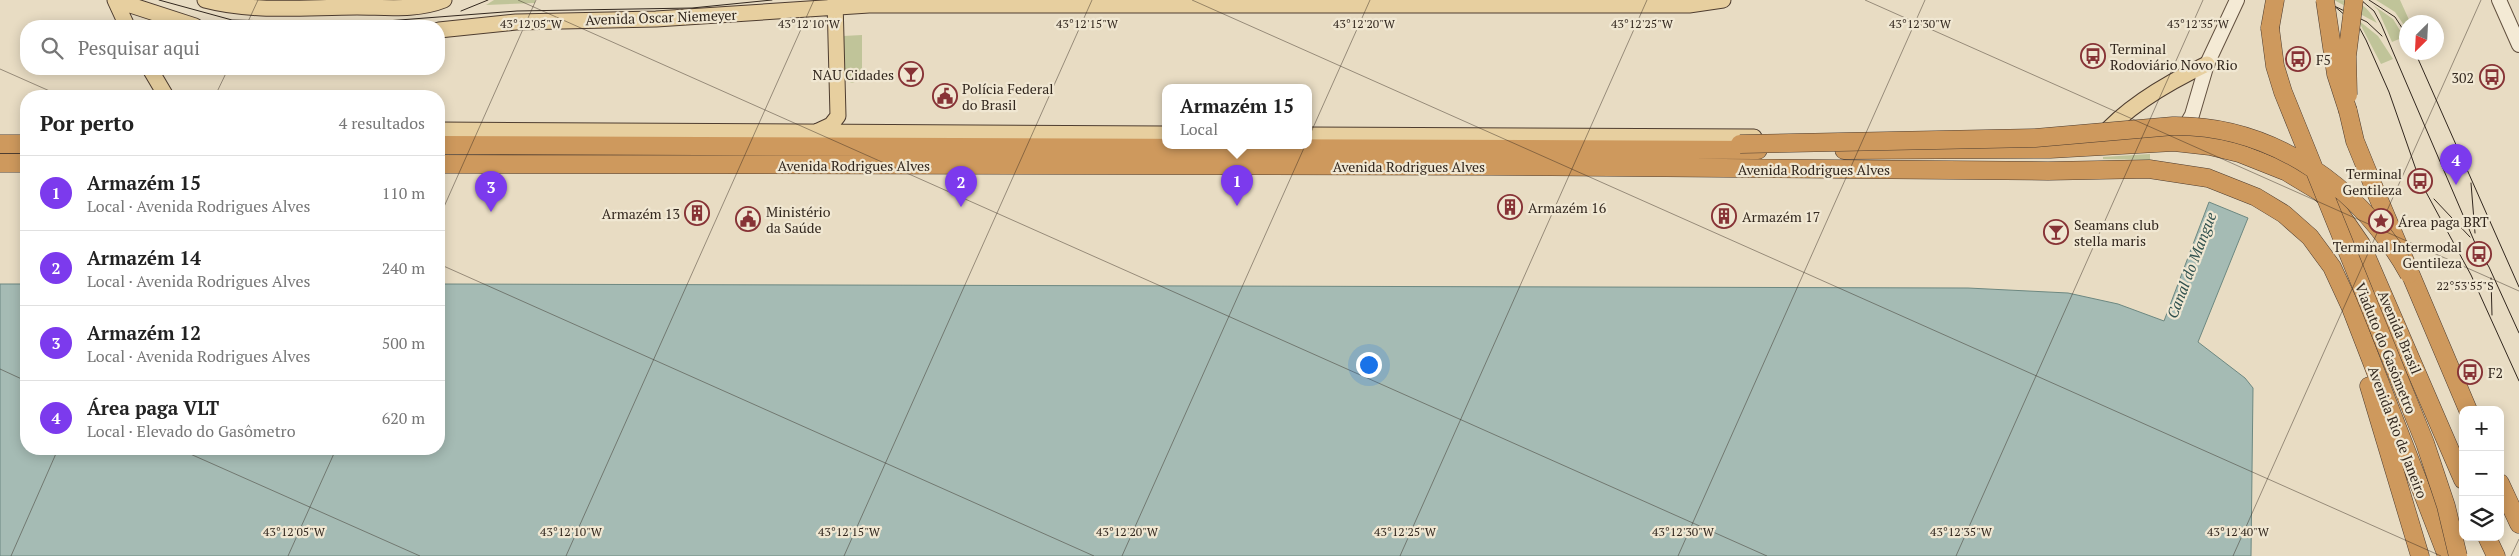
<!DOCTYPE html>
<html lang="pt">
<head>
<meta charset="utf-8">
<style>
	body { margin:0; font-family:"PT Serif",serif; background:#f6f6f6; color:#222 }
	.controls { position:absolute; right:15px; bottom:15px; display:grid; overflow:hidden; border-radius:10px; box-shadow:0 2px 12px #0003 }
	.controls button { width:45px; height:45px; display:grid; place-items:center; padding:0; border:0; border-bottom:1px solid #e0e0e0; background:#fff; color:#222; font:25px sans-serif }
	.compass { position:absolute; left:2399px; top:15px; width:45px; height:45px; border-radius:50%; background:#fff; box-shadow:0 2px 12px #0003; rotate:204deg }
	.you { position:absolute; left:1368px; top:364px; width:18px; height:18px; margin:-12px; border:4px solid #fff; border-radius:50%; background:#1a73e8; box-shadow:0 0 0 8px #1a73e833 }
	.badge { display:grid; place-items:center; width:32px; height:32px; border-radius:50%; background:#7c3aed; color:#fff; font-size:16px; font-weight:700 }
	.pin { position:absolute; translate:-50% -41px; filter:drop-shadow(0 1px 2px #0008) }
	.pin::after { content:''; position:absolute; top:26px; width:18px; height:15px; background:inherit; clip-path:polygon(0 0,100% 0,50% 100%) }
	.popup { position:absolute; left:1162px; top:84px; width:150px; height:65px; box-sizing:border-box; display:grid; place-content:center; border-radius:10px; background:#fff; filter:drop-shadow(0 1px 4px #0005); font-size:16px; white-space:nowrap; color:#767676 }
	.popup b { font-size:19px; color:#222 }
	.popup::after { content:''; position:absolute; left:50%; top:100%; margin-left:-10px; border:10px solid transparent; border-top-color:#fff }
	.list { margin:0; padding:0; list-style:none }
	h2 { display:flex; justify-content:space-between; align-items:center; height:65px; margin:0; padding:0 20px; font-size:21px }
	h2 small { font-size:16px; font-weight:400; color:#767676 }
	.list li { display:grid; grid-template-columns:32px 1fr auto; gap:15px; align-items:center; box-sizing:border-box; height:75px; padding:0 20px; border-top:1px solid #e0e0e0 }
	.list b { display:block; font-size:19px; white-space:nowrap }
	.list p { margin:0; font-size:16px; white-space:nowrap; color:#767676 }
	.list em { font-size:16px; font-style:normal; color:#767676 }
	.icon { flex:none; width:28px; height:28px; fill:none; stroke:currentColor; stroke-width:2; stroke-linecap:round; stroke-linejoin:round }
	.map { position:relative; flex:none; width:2519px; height:556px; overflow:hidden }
	.search { position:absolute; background:#fff; box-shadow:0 2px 12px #0003; left:20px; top:20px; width:425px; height:55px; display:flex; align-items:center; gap:12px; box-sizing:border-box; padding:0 18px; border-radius:20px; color:#767676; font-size:19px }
	.panel { position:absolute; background:#fff; box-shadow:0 2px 12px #0003; left:20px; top:90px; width:425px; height:365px; border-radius:20px }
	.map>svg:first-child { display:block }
</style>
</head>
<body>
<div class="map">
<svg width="2519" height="556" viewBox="0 0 2519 556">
	<rect width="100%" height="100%" fill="#e8dcc3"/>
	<path fill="#c0c499" d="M494 0H535V3L486 5Z
		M2334 0C2358 0 2364 2 2377 23Z
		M2376 0H2400L2410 22H2406V28L2395 12Z
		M2373 5 2393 19 2404 37 2392 42 2378 10Z
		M2358 20 2378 36 2393 59 2381 64Z
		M862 35V74L859 81 851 83 844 76 843 36Z
		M2150 154V160L2103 159V157Z"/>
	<path fill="#a5bbb4" stroke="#6d8881" d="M2209 202 2248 218 2198 342 2245 378 2253 388 2251 556H0V284H26V449H439V284L1968 288 2068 293 2118 304 2164 321Z"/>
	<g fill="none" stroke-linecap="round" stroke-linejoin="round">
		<defs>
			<path id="secondary" d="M2499 0 2519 45
				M2181 134 2192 115 2207 64 2237 0"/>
			<path id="primary" d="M115 0 195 26
				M115 0 127 26
				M205 0C254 13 306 7 357 7 385 7 417 11 444 0
				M439 30 516 22 656 19 869 5H1689L1723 0
				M150 69 166 96
				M439 130 1166 134
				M816 132 831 125 838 116 835 0
				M1308 135 1754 137
				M2100 138C2127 106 2169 82 2207 64"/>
			<path id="highway" d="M2270 28 2275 0
				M2348 111 2355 141 2377 195 2468 410
				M0 144H26
				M439 145 1758 150
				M1844 150 2050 149 2174 142 2210 146 2239 153 2287 172 2320 192 2334 205 2361 244 2463 480
				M0 163H26
				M439 164 1492 166 2048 171 2149 169 2208 178 2256 197 2284 214 2310 237 2332 267 2351 308 2447 556
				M2369 386 2420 556
				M2500 483 2519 524
				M2487 537 2496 556"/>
		</defs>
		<use href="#secondary" stroke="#62503f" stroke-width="16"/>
		<use href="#primary" stroke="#4e3d30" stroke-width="17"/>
		<use href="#highway" stroke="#4e3d30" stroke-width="19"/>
		<use href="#secondary" stroke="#f4ead5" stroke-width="14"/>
		<use href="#primary" stroke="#e7cf9f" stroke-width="15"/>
		<use href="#highway" stroke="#ce995d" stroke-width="18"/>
		<path stroke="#32271e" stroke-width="1" d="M159 0 232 20 360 23 517 11 692 8 772 0
			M2322 0 2367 22 2382 36
			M2361 0 2374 11 2381 24 2475 243 2489 267 2519 333
			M2369 0 2395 17 2406 34
			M2333 5 2359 27 2366 40 2389 92 2420 181 2471 275 2519 381
			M461 11 488 0
			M2415 52 2519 287
			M2471 183 2475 233
			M2434 199 2470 237
			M2491 278 2492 315"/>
		<defs>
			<path id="highway-bridge" d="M2325 0 2336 74 2348 111
				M2270 28 2275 66 2283 92 2425 443 2446 506 2458 556
				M2348 95 2347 56 2354 0
				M1740 144 2035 138 2173 126C2274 125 2361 188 2409 274"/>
		</defs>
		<use href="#highway-bridge" stroke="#4e3d30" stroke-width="19" stroke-linecap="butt"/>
		<use href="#highway-bridge" stroke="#ce995d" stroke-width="18"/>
	</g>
	<path fill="none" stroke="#32271e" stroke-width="1" stroke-opacity="0.45" d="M518 0 1767 556M1192 0 2441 556M1865 0 2519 291M246 26 258 0M0 69 61 96M215 96 228 69M439 218 536 0M439 264 1094 556M0 369 26 381M179 449 420 556M11 556 58 449M288 556 336 449M566 556 814 0M844 556 1092 0M1122 556 1370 0M1400 556 1647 0M1678 556 1925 0M1956 556 2203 0M2233 556 2481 0M2511 556 2519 539"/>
	<defs>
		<symbol id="bus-ring" viewBox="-11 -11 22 22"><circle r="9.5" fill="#f0e7d2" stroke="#873336" stroke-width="1.5"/><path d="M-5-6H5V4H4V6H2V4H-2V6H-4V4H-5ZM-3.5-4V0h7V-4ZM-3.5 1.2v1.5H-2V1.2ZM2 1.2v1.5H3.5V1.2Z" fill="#873336"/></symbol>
		<symbol id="bar-ring" viewBox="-11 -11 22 22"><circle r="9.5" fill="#f0e7d2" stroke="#873336" stroke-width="1.5"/><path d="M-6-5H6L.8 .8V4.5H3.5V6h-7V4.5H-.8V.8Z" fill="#873336"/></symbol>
		<symbol id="civic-ring" viewBox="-11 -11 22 22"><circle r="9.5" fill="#f0e7d2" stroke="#873336" stroke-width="1.5"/><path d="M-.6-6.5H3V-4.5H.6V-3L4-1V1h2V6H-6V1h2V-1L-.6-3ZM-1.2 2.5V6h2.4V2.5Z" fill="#873336"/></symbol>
		<symbol id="building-ring" viewBox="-11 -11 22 22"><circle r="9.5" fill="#f0e7d2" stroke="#873336" stroke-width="1.5"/><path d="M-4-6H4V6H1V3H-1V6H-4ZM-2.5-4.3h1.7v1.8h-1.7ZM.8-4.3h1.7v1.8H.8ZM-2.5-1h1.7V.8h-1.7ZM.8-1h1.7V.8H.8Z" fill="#873336"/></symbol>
		<symbol id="sight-ring" viewBox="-11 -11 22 22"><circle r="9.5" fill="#f0e7d2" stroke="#873336" stroke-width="1.5"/><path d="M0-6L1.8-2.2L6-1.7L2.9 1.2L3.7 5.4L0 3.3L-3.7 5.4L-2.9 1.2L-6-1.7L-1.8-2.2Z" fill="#873336"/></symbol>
	</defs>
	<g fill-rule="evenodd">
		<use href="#bus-ring" x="2079" y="42" width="28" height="28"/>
		<use href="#bus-ring" x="2284" y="45" width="28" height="28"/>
		<use href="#bar-ring" x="897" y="60" width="28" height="28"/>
		<use href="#bus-ring" x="2478" y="63" width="28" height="28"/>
		<use href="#civic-ring" x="931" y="82" width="28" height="28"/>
		<use href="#bus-ring" x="2406" y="167" width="28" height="28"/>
		<use href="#building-ring" x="1496" y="193" width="28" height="28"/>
		<use href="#building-ring" x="683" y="199" width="28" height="28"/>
		<use href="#building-ring" x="1710" y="202" width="28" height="28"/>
		<use href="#civic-ring" x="734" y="205" width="28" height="28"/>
		<use href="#sight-ring" x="2367" y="207" width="28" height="28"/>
		<use href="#bar-ring" x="2042" y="218" width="28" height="28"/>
		<use href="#bus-ring" x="2465" y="240" width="28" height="28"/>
		<use href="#bus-ring" x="2456" y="358" width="28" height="28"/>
	</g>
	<g text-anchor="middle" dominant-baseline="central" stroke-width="4.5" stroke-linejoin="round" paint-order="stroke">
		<g font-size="14" fill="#32271e" stroke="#f0e7d2">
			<text transform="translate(661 17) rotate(-2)">Avenida Oscar Niemeyer</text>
			<text x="854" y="165">Avenida Rodrigues Alves</text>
			<text x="1409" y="166">Avenida Rodrigues Alves</text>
			<text x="1814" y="169">Avenida Rodrigues Alves</text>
			<text transform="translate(2400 332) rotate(67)">Avenida Brasil</text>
			<text transform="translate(2386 348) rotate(68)">Viaduto do Gasômetro</text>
			<text transform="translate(2398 432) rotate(69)">Avenida Rio de Janeiro</text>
		</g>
		<g font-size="14" fill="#32271e" stroke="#f0e7d2" text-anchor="start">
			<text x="2110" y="48">Terminal<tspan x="2110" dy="16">Rodoviário Novo Rio</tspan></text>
			<text x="2316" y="59">F5</text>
			<text x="894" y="74" text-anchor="end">NAU Cidades</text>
			<text x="2474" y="77" text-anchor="end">302</text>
			<text x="962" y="88">Polícia Federal<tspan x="962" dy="16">do Brasil</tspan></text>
			<text x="2402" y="173" text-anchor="end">Terminal<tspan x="2402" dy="16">Gentileza</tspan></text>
			<text x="1528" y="207">Armazém 16</text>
			<text x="766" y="211">Ministério<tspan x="766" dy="16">da Saúde</tspan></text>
			<text x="680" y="213" text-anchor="end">Armazém 13</text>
			<text x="1742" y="216">Armazém 17</text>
			<text x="2398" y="221">Área paga BRT</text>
			<text x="2074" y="224">Seamans club<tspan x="2074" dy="16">stella maris</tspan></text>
			<text x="2462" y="246" text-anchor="end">Terminal Intermodal<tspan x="2462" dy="16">Gentileza</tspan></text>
			<text x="2488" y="372">F2</text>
		</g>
		<g font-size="15" font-style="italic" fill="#2f504d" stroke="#f0e7d2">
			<text transform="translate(2191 265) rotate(-69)">Canal do Mangue</text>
		</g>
	</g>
	<g font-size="12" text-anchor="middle" fill="#32271e" stroke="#f0e7d2" stroke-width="4.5" stroke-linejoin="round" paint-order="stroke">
		<text x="531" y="28">43°12'05"W</text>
		<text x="809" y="28">43°12'10"W</text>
		<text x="1087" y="28">43°12'15"W</text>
		<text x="1364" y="28">43°12'20"W</text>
		<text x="1920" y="28">43°12'30"W</text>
		<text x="2198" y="28">43°12'35"W</text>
		<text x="1642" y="28">43°12'25"W</text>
		<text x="2465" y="290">22°53'55"S</text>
		<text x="294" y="536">43°12'05"W</text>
		<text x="571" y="536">43°12'10"W</text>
		<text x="849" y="536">43°12'15"W</text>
		<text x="1127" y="536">43°12'20"W</text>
		<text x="1405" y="536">43°12'25"W</text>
		<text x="1683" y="536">43°12'30"W</text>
		<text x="1961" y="536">43°12'35"W</text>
		<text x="2238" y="536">43°12'40"W</text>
	</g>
</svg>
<div class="controls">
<button>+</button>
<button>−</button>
<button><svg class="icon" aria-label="layers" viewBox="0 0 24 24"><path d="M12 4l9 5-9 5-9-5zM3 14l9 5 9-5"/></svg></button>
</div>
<svg class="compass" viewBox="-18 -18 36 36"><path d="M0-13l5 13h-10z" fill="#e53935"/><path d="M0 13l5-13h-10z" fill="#767676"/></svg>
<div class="you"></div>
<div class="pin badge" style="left:1237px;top:206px">1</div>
<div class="popup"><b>Armazém 15</b>Local</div>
<div class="pin badge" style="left:961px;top:207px">2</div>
<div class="pin badge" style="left:491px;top:212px">3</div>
<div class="pin badge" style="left:2456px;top:185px">4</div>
<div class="search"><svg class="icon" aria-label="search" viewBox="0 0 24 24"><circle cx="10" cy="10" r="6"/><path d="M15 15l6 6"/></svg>Pesquisar aqui</div>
<section class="panel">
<h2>Por perto<small>4 resultados</small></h2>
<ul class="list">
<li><span class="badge">1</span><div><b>Armazém 15</b><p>Local · Avenida Rodrigues Alves</p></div><em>110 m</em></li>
<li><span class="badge">2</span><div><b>Armazém 14</b><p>Local · Avenida Rodrigues Alves</p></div><em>240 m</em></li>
<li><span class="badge">3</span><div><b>Armazém 12</b><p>Local · Avenida Rodrigues Alves</p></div><em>500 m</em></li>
<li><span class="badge">4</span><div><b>Área paga VLT</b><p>Local · Elevado do Gasômetro</p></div><em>620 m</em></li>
</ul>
</section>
</div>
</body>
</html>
